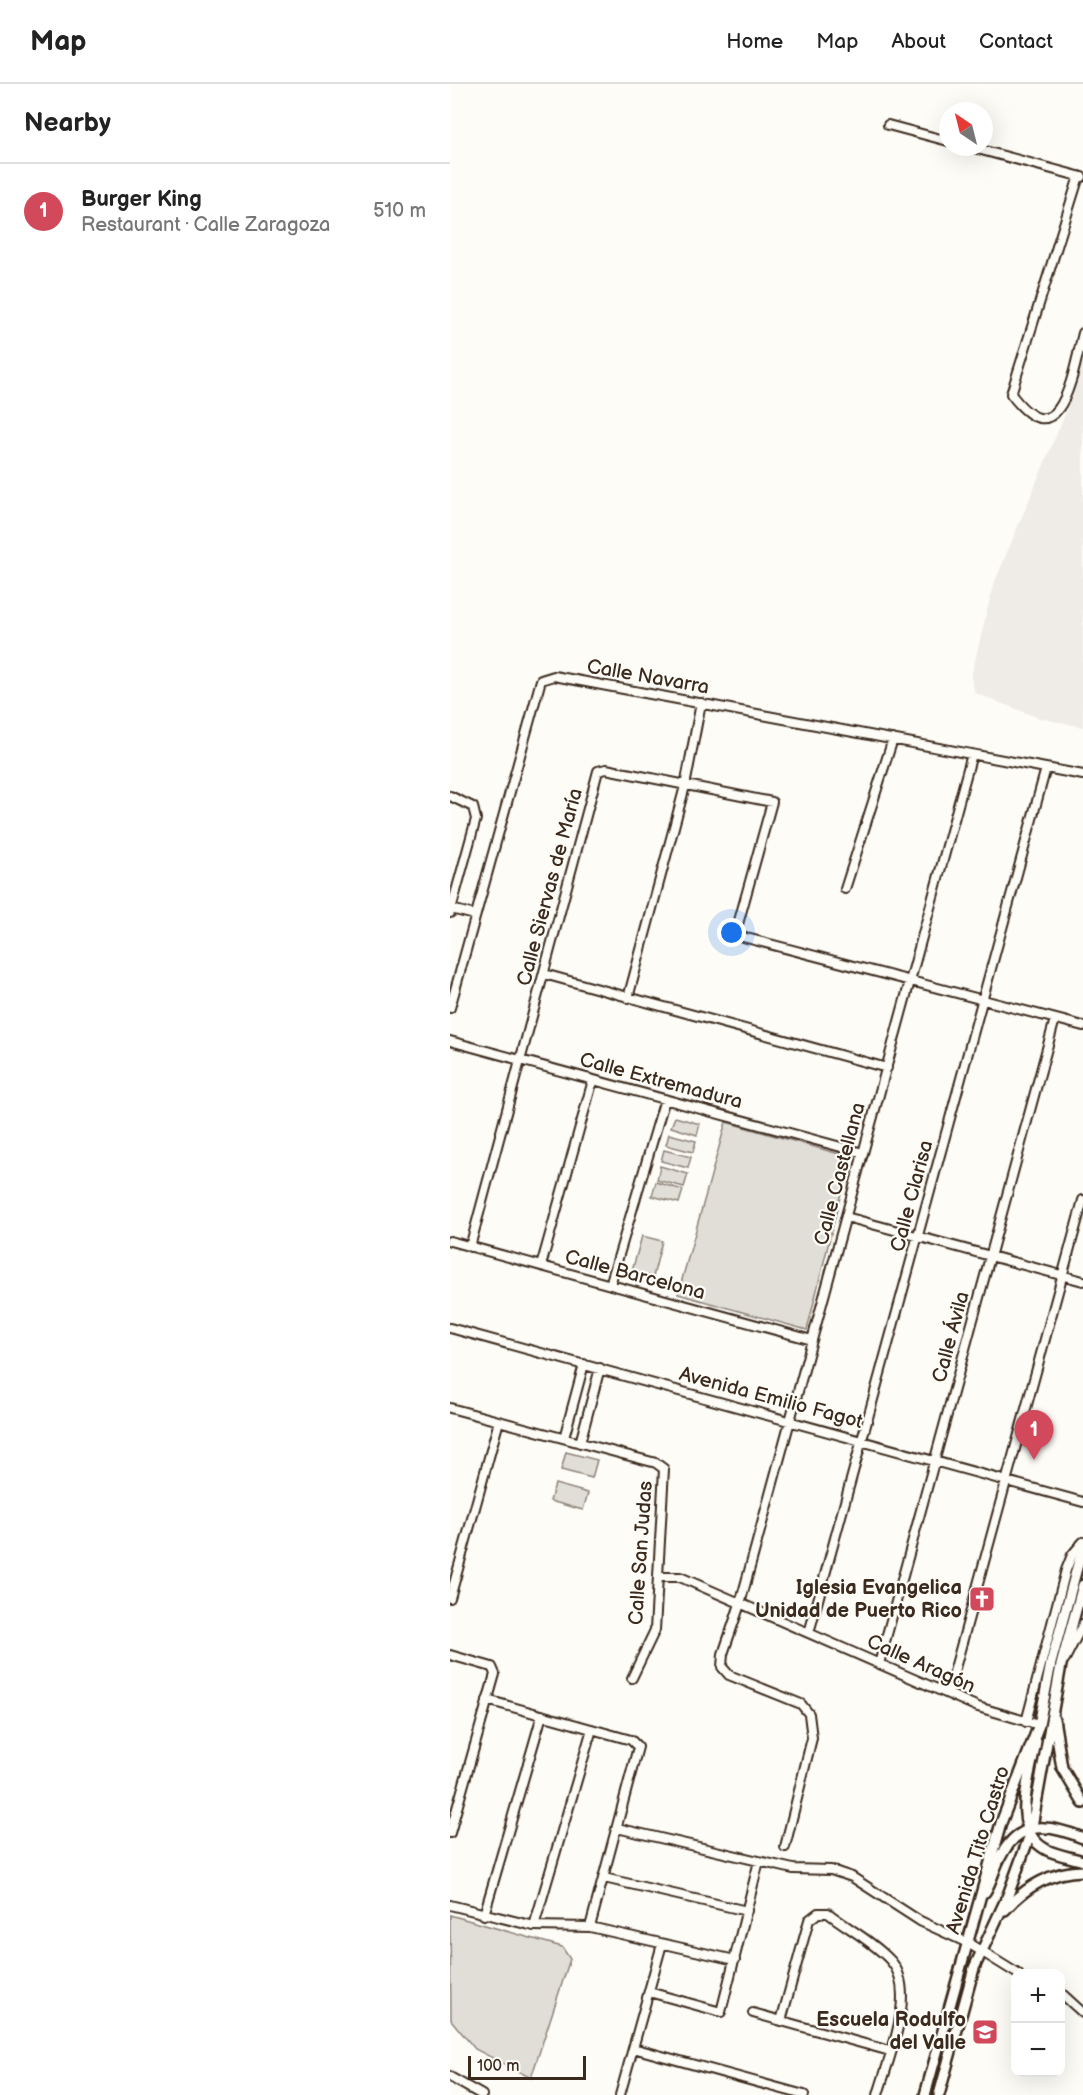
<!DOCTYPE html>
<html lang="en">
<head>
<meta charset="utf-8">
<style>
	body { margin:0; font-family:"Balsamiq Sans",sans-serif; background:#f2f2f2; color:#222 }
	.controls { position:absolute; right:18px; bottom:18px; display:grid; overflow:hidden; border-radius:12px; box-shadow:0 6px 24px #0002 }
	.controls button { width:54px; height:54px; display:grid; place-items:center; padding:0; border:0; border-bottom:2px solid #e0e0e0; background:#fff; color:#222; font:30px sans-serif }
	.compass { position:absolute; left:489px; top:18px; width:54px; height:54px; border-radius:50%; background:#fff; box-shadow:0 6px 24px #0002; rotate:325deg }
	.scale { position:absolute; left:18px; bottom:15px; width:118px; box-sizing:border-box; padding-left:6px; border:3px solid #3b2a1e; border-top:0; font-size:16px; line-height:21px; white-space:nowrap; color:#3b2a1e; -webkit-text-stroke:4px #fdfcf7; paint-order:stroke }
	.you { position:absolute; left:282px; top:849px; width:21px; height:21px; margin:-15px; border:4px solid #fff; border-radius:50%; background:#1a73e8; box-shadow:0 0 0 9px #1a73e833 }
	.badge { display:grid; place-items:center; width:39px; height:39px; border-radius:50%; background:#d1495b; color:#fff; font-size:20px; font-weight:700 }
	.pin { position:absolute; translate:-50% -50px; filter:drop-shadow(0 2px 3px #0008) }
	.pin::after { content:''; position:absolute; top:32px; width:21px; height:18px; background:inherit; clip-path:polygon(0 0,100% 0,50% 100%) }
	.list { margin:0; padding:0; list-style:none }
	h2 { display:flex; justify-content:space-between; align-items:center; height:78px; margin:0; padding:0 24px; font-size:26px }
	h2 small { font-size:20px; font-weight:400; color:#767676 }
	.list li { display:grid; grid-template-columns:39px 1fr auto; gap:18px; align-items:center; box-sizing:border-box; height:96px; padding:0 24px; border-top:2px solid #e0e0e0 }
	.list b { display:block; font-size:22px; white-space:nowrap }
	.list p { margin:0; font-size:20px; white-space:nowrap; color:#767676 }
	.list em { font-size:20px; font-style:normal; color:#767676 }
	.map { position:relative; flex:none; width:633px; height:2011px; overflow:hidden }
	header { display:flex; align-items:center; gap:36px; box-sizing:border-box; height:84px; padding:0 30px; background:#fff; border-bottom:2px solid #e0e0e0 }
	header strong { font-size:28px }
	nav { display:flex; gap:33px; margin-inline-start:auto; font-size:21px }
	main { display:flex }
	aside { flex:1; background:#fff }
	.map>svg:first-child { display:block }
</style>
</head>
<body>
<header>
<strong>Map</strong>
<nav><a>Home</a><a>Map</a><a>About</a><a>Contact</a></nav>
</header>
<main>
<aside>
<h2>Nearby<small></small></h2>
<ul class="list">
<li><span class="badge">1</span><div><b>Burger King</b><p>Restaurant · Calle Zaragoza</p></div><em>510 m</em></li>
</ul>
</aside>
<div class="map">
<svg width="633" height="2011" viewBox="0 0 633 2011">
	<rect width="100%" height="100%" fill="#fdfcf7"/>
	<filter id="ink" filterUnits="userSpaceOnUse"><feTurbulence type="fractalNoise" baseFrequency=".0167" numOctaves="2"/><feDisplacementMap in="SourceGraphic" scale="12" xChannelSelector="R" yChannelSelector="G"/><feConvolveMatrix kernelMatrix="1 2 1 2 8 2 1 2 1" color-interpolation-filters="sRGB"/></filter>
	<g filter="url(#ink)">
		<path fill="#efece7" d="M633 270V643L589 634 525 609 521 593 543 502 618 323Z"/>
		<path fill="#e1ded7" stroke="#8e847a" stroke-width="1.5" d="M225 1033 250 1040 247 1051 221 1043Z
			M276 1038 400 1073 357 1246 228 1210Z
			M219 1050 246 1057 243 1068 216 1061Z
			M214 1066 241 1073 238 1084 211 1077Z
			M210 1082 238 1090 234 1103 207 1096Z
			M206 1098 233 1106 229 1119 202 1112Z
			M192 1152 212 1157 203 1193 182 1187Z
			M116 1368 147 1376 142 1394 111 1386Z
			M105 1400 138 1409 133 1426 100 1417Z
			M0 1831 112 1863 120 1875 81 1994 25 1965 1 1936Z"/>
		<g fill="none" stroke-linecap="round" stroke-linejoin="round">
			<defs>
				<path id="minor" d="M438 41 498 57
					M520 63 632 93
					M629 92 561 310C611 377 623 288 633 249
					M0 712 23 723 26 735 0 829
					M395 805 443 655
					M1 825 25 831
					M94 890 437 984
					M178 914 235 702 251 619
					M0 924 91 596 104 592 633 691
					M0 957 413 1069
					M396 1133 633 1197
					M0 1157 362 1256
					M20 1163 148 687 156 685 322 718 285 851 633 942
					M91 1182 143 996
					M160 1201 215 1015
					M0 1244 633 1418
					M0 1324 206 1379 214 1385 205 1546 182 1594
					M114 1354 134 1280
					M130 1359 150 1284
					M209 1493H230L528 1623 589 1641
					M0 1514 49 1337
					M359 1549 596 684
					M0 1571 42 1583 45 1590 0 1749
					M615 1575 633 1540
					M429 1580 605 935
					M498 1610 633 1116
					M37 1616 181 1656 188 1663 140 1843
					M576 1638 616 1486 622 1471 633 1458
					M167 1744 343 1785 381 1786 402 1793 470 1837 518 1859 568 1890
					M335 1763 362 1654 359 1630 351 1620 279 1591 272 1583 273 1570 290 1520 522 670
					M154 1794 297 1827
					M0 1821 84 1842 140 1843 285 1876
					M34 1831 92 1631
					M84 1842 142 1645
					M199 1908 271 1928 309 1777
					M610 1908 633 1929
					M303 1929 440 1967
					M331 1937 359 1836 368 1829H378C397 1844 424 1858 441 1877 468 1908 438 1975 428 2011
					M183 1964 354 2011
					M0 1993 32 2011
					M170 2011 212 1860"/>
				<path id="major" d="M604 1635 612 1684 633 1719
					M586 1657C581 1690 558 1746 597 1766 607 1771 621 1773 633 1777
					M535 1808C542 1797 544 1785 550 1774 569 1735 599 1740 633 1754
					M555 1826C575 1803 602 1787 633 1787
					M475 2011 551 1739 589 1641 601 1579 633 1462
					M489 2011 524 1884 558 1811 581 1748 611 1581 633 1501"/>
			</defs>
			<use href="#minor" stroke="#3b2a1e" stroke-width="12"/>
			<use href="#major" stroke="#3b2a1e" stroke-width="14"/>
			<use href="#minor" stroke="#fdfcf7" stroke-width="8"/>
			<use href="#major" stroke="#fdfcf7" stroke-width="9"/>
		</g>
	</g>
	<defs>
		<symbol id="church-square" viewBox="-11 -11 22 22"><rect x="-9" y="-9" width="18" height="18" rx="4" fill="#d1495b" stroke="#fdfcf7"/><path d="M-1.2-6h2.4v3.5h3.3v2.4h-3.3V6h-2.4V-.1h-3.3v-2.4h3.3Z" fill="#fff"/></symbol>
		<symbol id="school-square" viewBox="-11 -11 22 22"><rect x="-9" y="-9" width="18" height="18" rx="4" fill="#d1495b" stroke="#fdfcf7"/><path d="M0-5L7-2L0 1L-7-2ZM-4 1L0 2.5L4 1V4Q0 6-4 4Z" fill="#fff"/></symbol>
	</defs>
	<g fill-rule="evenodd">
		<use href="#church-square" x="517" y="1500" width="30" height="30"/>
		<use href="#school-square" x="520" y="1933" width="30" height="30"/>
	</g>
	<g text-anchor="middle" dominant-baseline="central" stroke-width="4.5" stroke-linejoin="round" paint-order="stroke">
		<g font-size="20" fill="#3b2a1e" stroke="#fdfcf7">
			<text transform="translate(198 593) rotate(10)">Calle Navarra</text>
			<text transform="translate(100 803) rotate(-75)">Calle Siervas de María</text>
			<text transform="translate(211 997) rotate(15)">Calle Extremadura</text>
			<text transform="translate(390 1090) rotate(-75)">Calle Castellana</text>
			<text transform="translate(462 1112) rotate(-75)">Calle Clarisa</text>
			<text transform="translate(185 1191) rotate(15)">Calle Barcelona</text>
			<text transform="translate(501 1253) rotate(-75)">Calle Ávila</text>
			<text transform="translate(321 1314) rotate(15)">Avenida Emilio Fagot</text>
			<text transform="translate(191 1469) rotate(-86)">Calle San Judas</text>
			<text transform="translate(471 1580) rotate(24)">Calle Aragón</text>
			<text transform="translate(528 1766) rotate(-73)">Avenida Tito Castro</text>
		</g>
		<g font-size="20" font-weight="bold" fill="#3b2a1e" stroke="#fdfcf7" text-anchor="end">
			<text x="512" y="1504">Iglesia Evangelica<tspan x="512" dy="23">Unidad de Puerto Rico</tspan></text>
			<text x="516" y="1936">Escuela Rodulfo<tspan x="516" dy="23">del Valle</tspan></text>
		</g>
	</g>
</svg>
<div class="controls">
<button>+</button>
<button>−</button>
</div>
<svg class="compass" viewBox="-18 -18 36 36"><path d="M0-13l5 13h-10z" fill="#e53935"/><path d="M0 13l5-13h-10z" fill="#767676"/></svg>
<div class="scale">100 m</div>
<div class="you"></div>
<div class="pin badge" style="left:584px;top:1376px">1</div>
</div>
</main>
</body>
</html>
